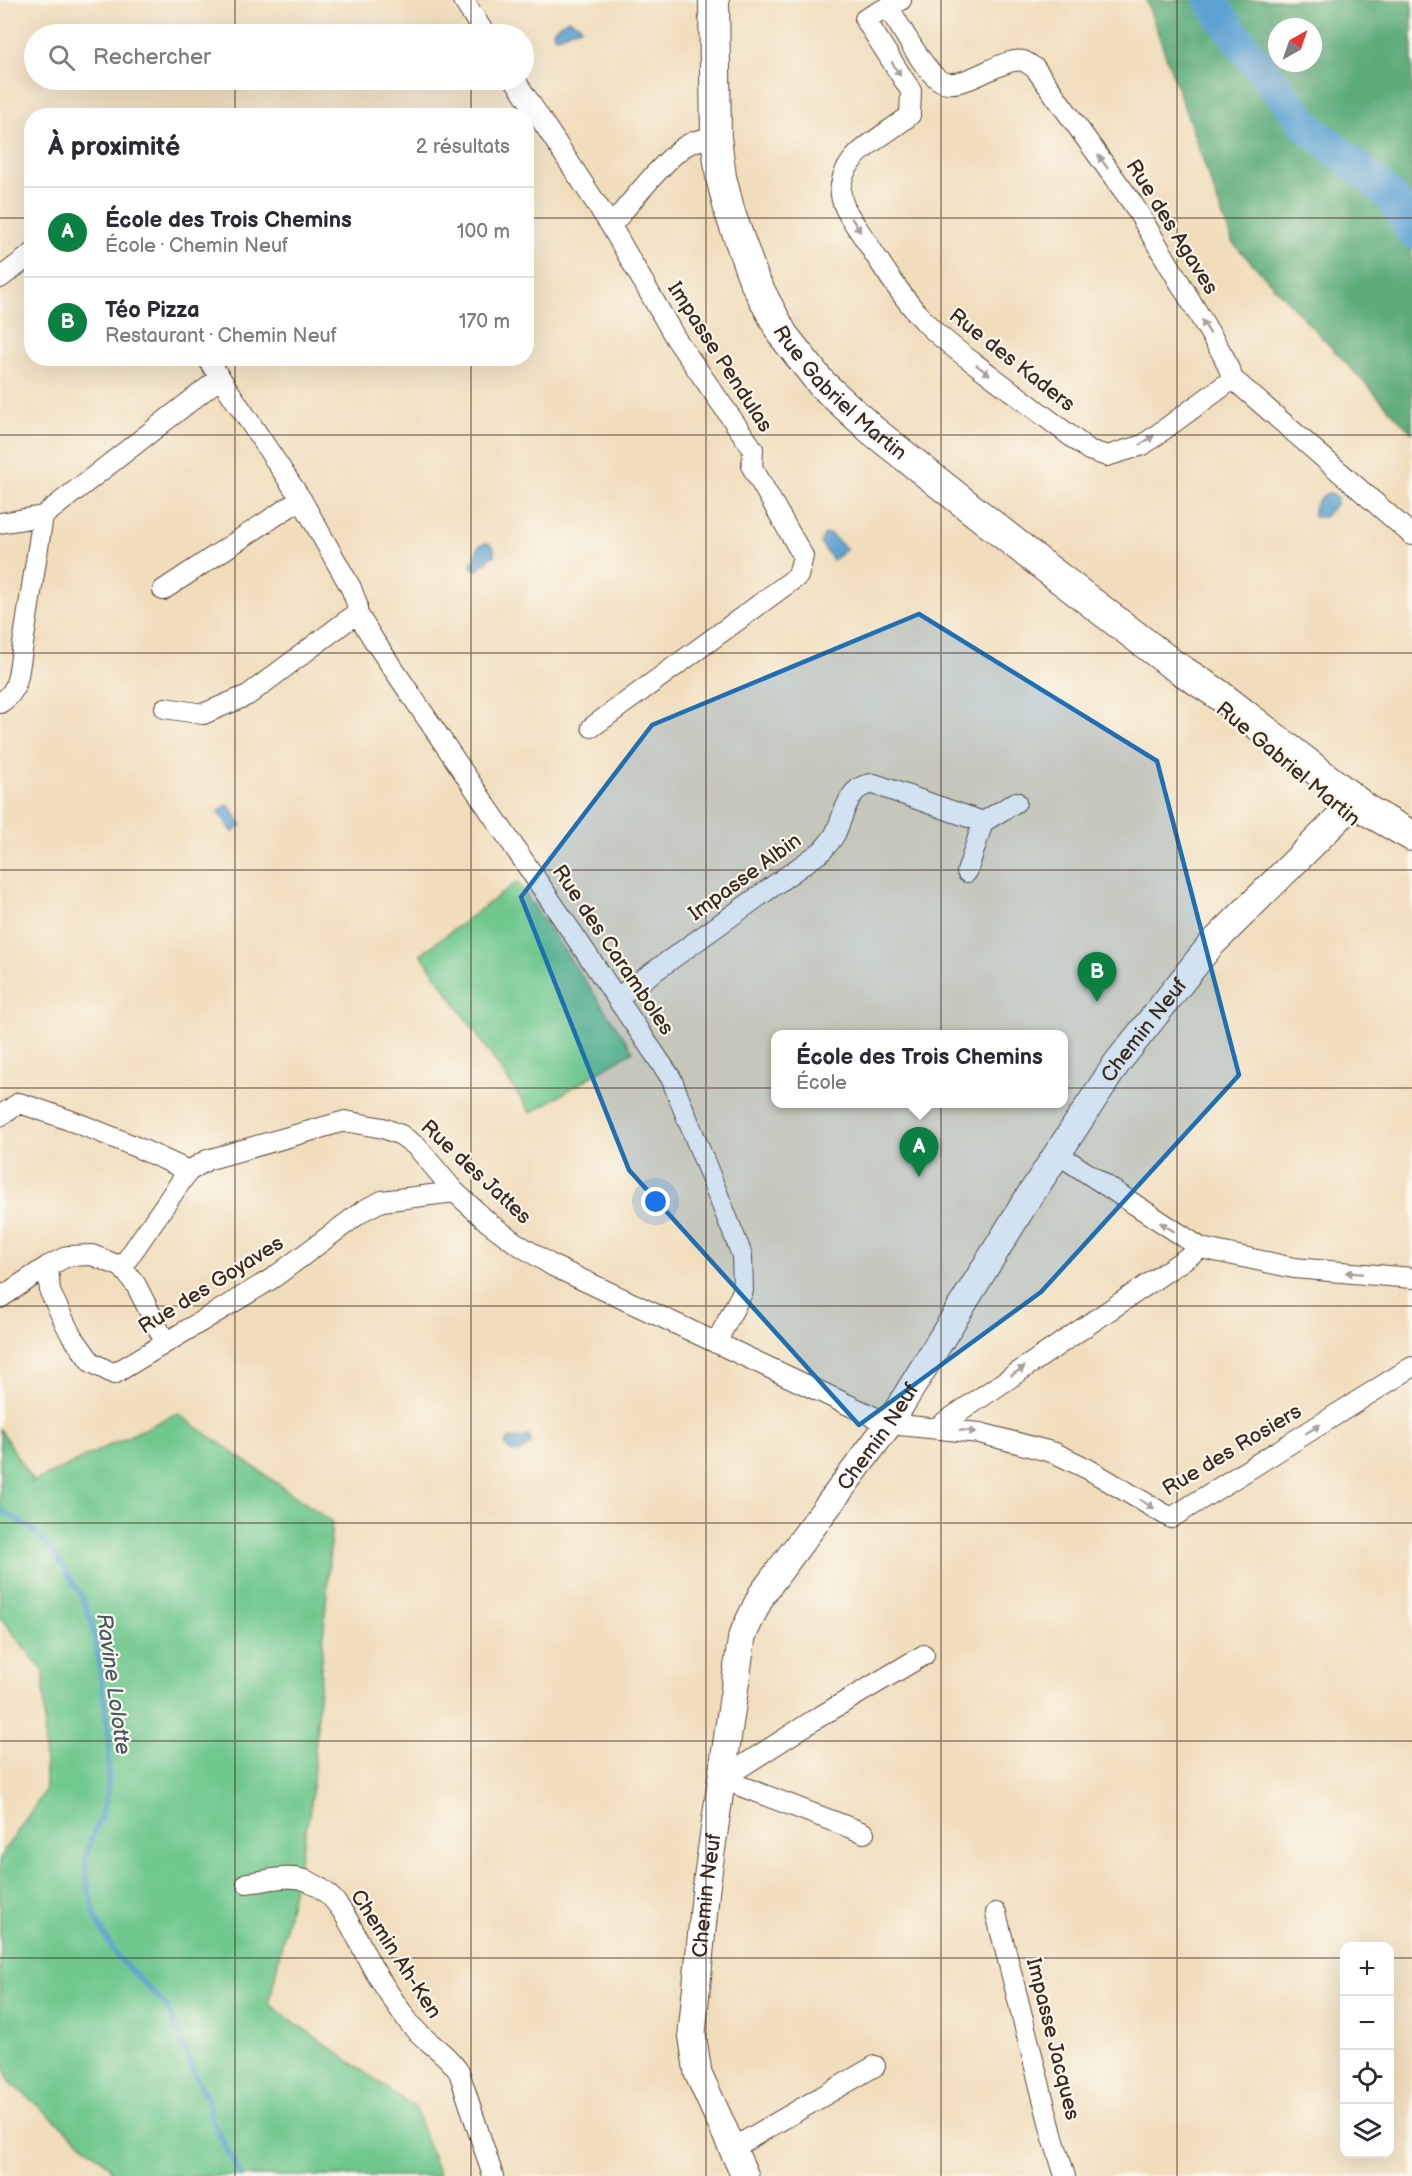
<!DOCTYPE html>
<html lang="fr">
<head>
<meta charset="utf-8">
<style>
	body { margin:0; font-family:"Balsamiq Sans",sans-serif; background:#f7f7f7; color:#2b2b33 }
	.controls { position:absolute; right:18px; bottom:18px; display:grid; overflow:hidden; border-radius:12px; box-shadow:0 6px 24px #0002 }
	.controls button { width:54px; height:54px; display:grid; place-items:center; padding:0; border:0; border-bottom:2px solid #e1e1e2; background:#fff; color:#2b2b33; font:30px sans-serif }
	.compass { position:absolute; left:1268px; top:18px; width:54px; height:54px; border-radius:50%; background:#fff; box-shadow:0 6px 24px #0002; rotate:40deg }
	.you { position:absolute; left:656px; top:1202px; width:21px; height:21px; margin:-15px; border:4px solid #fff; border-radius:50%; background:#1a73e8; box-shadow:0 0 0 9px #1a73e833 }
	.badge { display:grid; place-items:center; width:39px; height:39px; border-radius:50%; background:#0b8043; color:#fff; font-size:20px; font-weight:700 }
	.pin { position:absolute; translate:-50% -50px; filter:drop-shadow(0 2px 3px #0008) }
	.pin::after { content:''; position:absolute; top:32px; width:21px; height:18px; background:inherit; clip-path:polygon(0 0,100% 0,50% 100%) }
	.popup { position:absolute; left:771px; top:1030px; width:297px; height:78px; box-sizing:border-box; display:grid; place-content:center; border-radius:12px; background:#fff; filter:drop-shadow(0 2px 4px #0005); font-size:20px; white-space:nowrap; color:#7c7c81 }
	.popup b { font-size:22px; color:#2b2b33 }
	.popup::after { content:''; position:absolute; left:50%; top:100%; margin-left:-12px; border:12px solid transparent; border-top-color:#fff }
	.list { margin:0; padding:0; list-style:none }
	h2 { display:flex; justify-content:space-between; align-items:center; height:78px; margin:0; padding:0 24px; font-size:26px }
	h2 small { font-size:20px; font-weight:400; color:#7c7c81 }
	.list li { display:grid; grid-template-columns:39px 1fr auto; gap:18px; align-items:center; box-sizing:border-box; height:90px; padding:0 24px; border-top:2px solid #e1e1e2 }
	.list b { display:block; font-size:22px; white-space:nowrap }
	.list p { margin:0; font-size:20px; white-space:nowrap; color:#7c7c81 }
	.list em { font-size:20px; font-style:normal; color:#7c7c81 }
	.icon { flex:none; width:33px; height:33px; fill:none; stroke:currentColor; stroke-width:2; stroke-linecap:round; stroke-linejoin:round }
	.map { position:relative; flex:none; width:1412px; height:2176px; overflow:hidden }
	.search { position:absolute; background:#fff; box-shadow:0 6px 24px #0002; left:24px; top:24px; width:510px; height:66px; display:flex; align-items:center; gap:15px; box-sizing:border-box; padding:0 21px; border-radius:33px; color:#7c7c81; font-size:22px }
	.panel { position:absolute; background:#fff; box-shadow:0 6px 24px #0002; left:24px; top:108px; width:510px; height:258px; border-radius:24px }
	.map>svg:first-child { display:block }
</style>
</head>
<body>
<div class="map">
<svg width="1412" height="2176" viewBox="0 0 1412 2176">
	<rect width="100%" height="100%" fill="#fbf7ec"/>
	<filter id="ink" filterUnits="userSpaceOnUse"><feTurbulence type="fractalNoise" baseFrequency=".0167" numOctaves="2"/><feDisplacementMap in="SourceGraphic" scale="12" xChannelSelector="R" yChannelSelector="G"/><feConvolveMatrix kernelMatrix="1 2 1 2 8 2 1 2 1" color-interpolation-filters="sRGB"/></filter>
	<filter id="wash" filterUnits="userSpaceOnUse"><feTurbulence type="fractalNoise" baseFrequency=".008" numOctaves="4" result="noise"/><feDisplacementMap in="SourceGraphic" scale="24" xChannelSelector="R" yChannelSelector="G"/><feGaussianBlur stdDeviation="1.35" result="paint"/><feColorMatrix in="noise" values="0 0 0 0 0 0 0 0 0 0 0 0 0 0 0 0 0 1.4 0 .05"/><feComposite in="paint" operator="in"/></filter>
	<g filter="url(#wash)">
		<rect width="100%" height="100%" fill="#f0ddbc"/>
		<path fill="#70c88e" stroke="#567956" stroke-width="1.5" d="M517 882 633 1051 531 1113 421 954Z
			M177 1413 332 1522 311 1806 269 2004 415 2108 439 2176H114L109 2166 10 2082 0 2055V1857L45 1791 44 1672 0 1617V1429L33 1482Z"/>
		<path fill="#5cac79" stroke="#4c6b4c" stroke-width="1.5" fill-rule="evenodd" d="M1146 0H1412V433L1232 242ZM1277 27H1313V63H1277Z"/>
		<path fill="#5ca1d1" stroke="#4c6678" stroke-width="1.5" d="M568 19 580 25 581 28 569 31 559 37 554 36 553 30Z
			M1329 493 1337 497 1336 504 1324 517H1314C1312 507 1319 496 1329 493Z
			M826 534H830L847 549 833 560 821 544 823 536Z
			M485 543 490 544 494 548V556L488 559 486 563 482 564 477 570 472 568 471 562 476 558C476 550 477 546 485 543Z
			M228 804 242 825 233 832 218 812Z
			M527 1436 530 1437 531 1444C520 1451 515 1459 505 1445L509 1438 517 1439Z"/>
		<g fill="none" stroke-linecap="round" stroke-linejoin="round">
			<path stroke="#5ca1d1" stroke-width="5" d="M0 1509 29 1527 40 1537 58 1559 81 1595 92 1623 100 1670 109 1738 108 1787 102 1814 90 1842 85 1860 86 1877 96 1919 111 1947 121 1961 167 2006 186 2055 208 2101 212 2120 241 2176"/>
			<path stroke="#5ca1d1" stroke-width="33" d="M1210 0 1232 32 1309 128 1373 180 1392 198 1401 211 1412 232"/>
		</g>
	</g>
	<g filter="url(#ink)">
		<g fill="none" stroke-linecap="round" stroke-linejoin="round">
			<defs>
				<path id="street" d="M463 0 485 34
					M901 0 865 19 911 91 910 115C886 136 846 151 841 185 838 205 854 222 864 238 883 267 902 298 926 323 945 343 969 359 990 375 1023 400 1056 425 1089 450L1107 456 1143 445 1233 379
					M888 7C899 23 926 76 943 82 966 90 1003 56 1023 61 1027 62 1031 66 1035 68L1133 204 1224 357 1233 379 1412 535
					M515 80 611 226 676 339 753 449 752 467 803 556 798 576 592 727
					M611 226C627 207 669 153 689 144 697 139 707 139 716 138
					M0 278 32 254
					M207 358 301 499 351 588 357 604V613L373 639 671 1078 742 1255 743 1291 716 1343
					M0 523 43 516 220 378
					M163 590 301 499
					M0 703C12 695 15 689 18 676L43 516
					M165 708 203 714 248 695 357 613
					M967 872 983 822 1016 802
					M617 998 822 851C827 845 833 839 836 832 845 813 848 784 874 784L983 822
					M0 1116 19 1103C77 1121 134 1145 189 1171
					M1058 1154 1201 1248 1294 1268 1412 1278
					M48 1266 50 1292 70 1333 91 1362 114 1374 273 1278 364 1210 382 1201 455 1192
					M122 1267 182 1180 189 1171 207 1160 345 1121 383 1128 401 1135 417 1147 455 1192 489 1223 516 1243 553 1266 889 1424 980 1433 1055 1453 1088 1469 1171 1518 1412 1367
					M0 1298 48 1266 68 1256 92 1255 122 1267 136 1285 165 1342
					M936 1428 1201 1248
					M722 1779 814 1720 924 1655
					M722 1779 864 1833
					M247 1883C268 1881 289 1873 310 1882 344 1897 356 1940 374 1970 385 1988 398 2007 410 2024 425 2042 446 2052 459 2072L493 2176
					M996 1913 1053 2138 1065 2176
					M733 2148 875 2066"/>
				<g id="secondary">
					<path id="s1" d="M745 2176 698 2073 692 2033 706 1888 742 1636 762 1594 889 1424 1023 1206 1117 1063 1209 947 1341 816 1353 800"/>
				</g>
				<g id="primary">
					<path id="s2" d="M714 0 716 138 721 177 730 213 754 280 783 335 821 383 872 430 1045 567 1172 664 1218 694 1370 812 1412 836"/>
				</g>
			</defs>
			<use href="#street" stroke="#564536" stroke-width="22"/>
			<use href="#secondary" stroke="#564536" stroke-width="29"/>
			<use href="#primary" stroke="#564536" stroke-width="32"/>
			<use href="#street" stroke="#fff" stroke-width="20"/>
			<use href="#secondary" stroke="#fff" stroke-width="27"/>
			<use href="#primary" stroke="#fff" stroke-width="30"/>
		</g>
		<defs><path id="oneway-solid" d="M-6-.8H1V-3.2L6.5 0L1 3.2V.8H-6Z" transform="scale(1.5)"/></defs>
		<g fill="#a79f9a">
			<use href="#oneway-solid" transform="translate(896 69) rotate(58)"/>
			<use href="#oneway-solid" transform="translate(1103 162) rotate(-126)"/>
			<use href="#oneway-solid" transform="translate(856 225) rotate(57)"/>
			<use href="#oneway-solid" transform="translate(1206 327) rotate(-121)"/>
			<use href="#oneway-solid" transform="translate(983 370) rotate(37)"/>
			<use href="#oneway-solid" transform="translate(1147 440) rotate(-33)"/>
			<use href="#oneway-solid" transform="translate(1167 1227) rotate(-148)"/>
			<use href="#oneway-solid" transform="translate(1354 1273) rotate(-175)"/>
			<use href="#oneway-solid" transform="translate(1018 1371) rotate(-34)"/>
			<use href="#oneway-solid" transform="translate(1313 1429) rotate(-32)"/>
			<use href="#oneway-solid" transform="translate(968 1431) rotate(6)"/>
			<use href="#oneway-solid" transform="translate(1147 1504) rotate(30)"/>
		</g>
	</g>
	<path fill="#1f6fb2" fill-opacity="0.2" stroke="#1f6fb2" stroke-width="4.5" stroke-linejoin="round" d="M919 614 1157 761 1239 1075 1041 1292 859 1425 629 1170 521 897 652 725Z"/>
	<path fill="none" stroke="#3b2a1e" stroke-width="1.5" stroke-opacity="0.55" d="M235 0V34M471 0V34M706 0V2176M941 0V2176M1177 0V2176M235 80V116M471 80V116M0 218H32M526 218H1412M235 358V2176M471 358V2176M0 435H1412M0 653H1412M0 870H1412M0 1088H1412M0 1306H1412M0 1523H1412M0 1741H1412M0 1958H1344M1390 1958H1412"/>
	<g text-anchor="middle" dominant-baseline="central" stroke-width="4.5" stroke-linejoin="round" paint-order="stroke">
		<g font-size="21" fill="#3b2a1e" stroke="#fbf7ec">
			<text transform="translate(1172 227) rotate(58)">Rue des Agaves</text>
			<text transform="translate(720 357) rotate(57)">Impasse Pendulas</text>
			<text transform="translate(1012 360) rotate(38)">Rue des Kaders</text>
			<text stroke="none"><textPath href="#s2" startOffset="429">Rue Gabriel Martin</textPath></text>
			<text transform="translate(1288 764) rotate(40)">Rue Gabriel Martin</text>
			<text transform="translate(745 877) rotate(-36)">Impasse Albin</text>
			<text transform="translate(613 950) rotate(56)">Rue des Caramboles</text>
			<text stroke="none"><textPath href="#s1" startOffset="1282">Chemin Neuf</textPath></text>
			<text transform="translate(476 1172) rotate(43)">Rue des Jattes</text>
			<text transform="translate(211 1285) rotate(-32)">Rue des Goyaves</text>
			<text stroke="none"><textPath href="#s1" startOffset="796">Chemin Neuf</textPath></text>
			<text transform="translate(1232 1450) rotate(-31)">Rue des Rosiers</text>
			<text stroke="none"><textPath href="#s1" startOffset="292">Chemin Neuf</textPath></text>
			<text transform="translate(396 1954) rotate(57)">Chemin Ah-Ken</text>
			<text transform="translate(1053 2039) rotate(76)">Impasse Jacques</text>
		</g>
		<g font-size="22" font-style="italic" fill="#485a66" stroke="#fbf7ec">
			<text transform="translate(113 1684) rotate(82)">Ravine Lolotte</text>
		</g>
	</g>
</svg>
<div class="controls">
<button>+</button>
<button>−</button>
<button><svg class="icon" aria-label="locate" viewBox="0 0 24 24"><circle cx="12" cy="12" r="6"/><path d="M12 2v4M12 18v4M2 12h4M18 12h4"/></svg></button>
<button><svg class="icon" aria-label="layers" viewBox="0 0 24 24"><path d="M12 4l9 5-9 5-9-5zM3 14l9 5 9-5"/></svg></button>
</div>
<svg class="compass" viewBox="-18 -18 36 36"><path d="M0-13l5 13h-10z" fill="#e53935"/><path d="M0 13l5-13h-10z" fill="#7c7c81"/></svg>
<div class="you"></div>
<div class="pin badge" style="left:919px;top:1177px">A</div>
<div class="popup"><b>École des Trois Chemins</b>École</div>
<div class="pin badge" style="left:1097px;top:1002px">B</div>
<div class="search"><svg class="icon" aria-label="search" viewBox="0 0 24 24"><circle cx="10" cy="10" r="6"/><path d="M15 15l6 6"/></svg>Rechercher</div>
<section class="panel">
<h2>À proximité<small>2 résultats</small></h2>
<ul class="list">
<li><span class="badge">A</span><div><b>École des Trois Chemins</b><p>École · Chemin Neuf</p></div><em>100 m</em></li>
<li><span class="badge">B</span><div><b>Téo Pizza</b><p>Restaurant · Chemin Neuf</p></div><em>170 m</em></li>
</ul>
</section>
</div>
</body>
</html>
